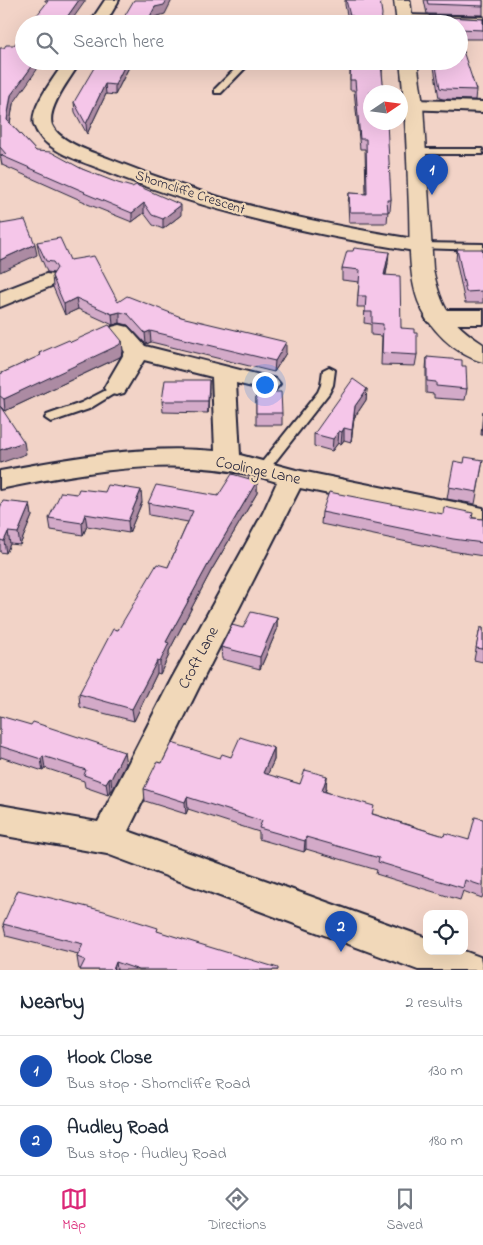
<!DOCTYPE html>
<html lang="en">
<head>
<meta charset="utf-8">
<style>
	body { margin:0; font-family:"Indie Flower",sans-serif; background:#f6f6f7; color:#1f2937 }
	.controls { position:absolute; right:15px; bottom:15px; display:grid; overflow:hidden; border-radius:10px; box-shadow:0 5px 20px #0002 }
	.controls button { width:45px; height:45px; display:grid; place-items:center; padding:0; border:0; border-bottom:1px solid #e0e1e3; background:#fff; color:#1f2937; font:25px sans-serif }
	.compass { position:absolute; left:363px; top:85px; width:45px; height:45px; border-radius:50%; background:#fff; box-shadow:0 5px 20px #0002; rotate:77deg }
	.you { position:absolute; left:264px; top:384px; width:18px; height:18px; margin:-12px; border:4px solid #fff; border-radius:50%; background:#1a73e8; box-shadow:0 0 0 8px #1a73e833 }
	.badge { display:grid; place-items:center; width:32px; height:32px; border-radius:50%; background:#db2777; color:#fff; font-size:16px; font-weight:700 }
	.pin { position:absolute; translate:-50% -41px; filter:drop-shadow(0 1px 2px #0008) }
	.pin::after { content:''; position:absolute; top:26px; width:18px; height:15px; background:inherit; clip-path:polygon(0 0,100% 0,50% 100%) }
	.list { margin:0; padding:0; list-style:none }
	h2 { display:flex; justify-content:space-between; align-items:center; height:65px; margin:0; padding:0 20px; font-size:21px }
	h2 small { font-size:16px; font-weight:400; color:#747a83 }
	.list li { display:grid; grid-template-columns:32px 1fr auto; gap:15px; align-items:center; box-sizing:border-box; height:70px; padding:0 20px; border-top:1px solid #e0e1e3 }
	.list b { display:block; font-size:19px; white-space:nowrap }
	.list p { margin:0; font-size:16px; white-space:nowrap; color:#747a83 }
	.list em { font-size:16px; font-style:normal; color:#747a83 }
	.icon { flex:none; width:28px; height:28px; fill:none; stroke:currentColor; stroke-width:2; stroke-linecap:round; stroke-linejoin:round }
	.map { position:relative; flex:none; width:483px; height:970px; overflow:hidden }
	.search { position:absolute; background:#fff; box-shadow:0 5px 20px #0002; left:15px; right:15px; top:15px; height:55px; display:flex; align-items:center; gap:12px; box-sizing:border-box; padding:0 18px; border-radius:28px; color:#747a83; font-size:19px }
	.sheet { height:205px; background:#fff }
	nav { display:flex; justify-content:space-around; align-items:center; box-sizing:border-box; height:70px; border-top:1px solid #e0e1e3; background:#fff; font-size:14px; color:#747a83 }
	nav a { display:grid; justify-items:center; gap:2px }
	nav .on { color:#db2777 }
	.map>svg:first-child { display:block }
</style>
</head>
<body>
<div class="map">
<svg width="483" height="970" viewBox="0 0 483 970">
	<rect width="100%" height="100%" fill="#f2d3c7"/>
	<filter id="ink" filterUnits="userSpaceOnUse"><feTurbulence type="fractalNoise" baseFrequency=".02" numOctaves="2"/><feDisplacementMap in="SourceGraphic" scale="10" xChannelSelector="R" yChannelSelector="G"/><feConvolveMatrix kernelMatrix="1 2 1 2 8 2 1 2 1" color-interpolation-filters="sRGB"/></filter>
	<g filter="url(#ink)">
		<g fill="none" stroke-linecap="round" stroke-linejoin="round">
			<defs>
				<path id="lane" d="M243 61H252L221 93H215V89Z
					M416 149H482L483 154H413V150Z
					M421 243 483 244V250L418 248 416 246Z
					M329 367 335 370 333 385 329 393 267 472H259L257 469 259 466 318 392 321 385 323 370Z
					M116 385 122 388 120 390 89 409 51 422 45 418 47 415 81 403Z"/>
				<path id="street" d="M105 0H119L105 24H89Z
					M405 15 483 17V27L459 26V24L400 23 397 20 400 17Z
					M65 61H81C72 76 46 108 52 125 59 142 94 153 110 159 214 201 310 223 421 240L428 242 431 246 428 250 421 252C313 235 207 212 106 171 82 161 43 152 34 125 29 108 56 76 65 61Z
					M414 100 483 102V112L408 109 405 105 408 101Z
					M46 274 54 275 57 280 54 285 0 307V292Z
					M436 310H483V324H436L428 322 425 317 428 312Z
					M120 325 128 327 145 346 276 379 280 384 276 389 268 391 236 383 240 455 296 470 483 508V526L300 488 198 689 128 831 427 938V951H464L480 957 483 970H418L107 854 0 835V805L98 822 171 680 263 513 277 482C187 453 91 470 0 489V471C70 458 143 444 215 451L212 377 144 360 124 393 116 395 108 393 104 388 125 352 109 332 112 327Z"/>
				<path id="secondary" d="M394 0H410L413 24H397Z
					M400 61H417L423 105 433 269C441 307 450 323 483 344V362C455 355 428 328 418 301 408 273 410 240 409 210 407 160 406 111 400 61Z"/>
			</defs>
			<use href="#lane" stroke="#22223b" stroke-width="4"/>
			<use href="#street" stroke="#22223b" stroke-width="4"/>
			<use href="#secondary" stroke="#22223b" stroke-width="3"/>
			<use href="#lane" fill="#f1d8b9" fill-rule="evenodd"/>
			<use href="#street" fill="#f1d8b9" fill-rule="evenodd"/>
			<use href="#secondary" fill="#f1d8b9" fill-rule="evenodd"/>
		</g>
		<path fill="#d3aac8" stroke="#22223b" d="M345 0H380L381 24H349L345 5Z
			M424 0H483V15L427 14Z
			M429 16 483 19V39H459V24H428Z
			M0 48 13 104 10 123 36 151 82 169 181 215 163 229 153 225 144 213 132 222 85 203V202L2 165 0 155Z
			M132 61 115 95 106 94 87 134 75 112 74 102Z
			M350 61H383L382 73 391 200 390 211H388L387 223H349L348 204 349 193 366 194 365 149H360L354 90H350Z
			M433 61H459L476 90 475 100 443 99 439 98Z
			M37 242 70 260 118 302 181 317 286 353 274 372 151 342 146 344 128 325 120 323 113 325 78 309 65 315 53 287 52 276 54 273 47 272 39 253Z
			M457 249 483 252V303H465L456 260Z
			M388 263 386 275 401 328 414 333 417 355 415 366 381 365 382 336 371 335V324L364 323 365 307H357L359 282 342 280V268Z
			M122 341 123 352 120 357 5 411 0 406V374L40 356 39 353 71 342Z
			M427 357 462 366 467 389 465 400 434 398V394L426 393V369Z
			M367 389 366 400 354 418 351 442 344 440 341 444 338 443 332 451 314 446V434Z
			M209 392 208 413 163 412 162 401Z
			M256 392 282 413V425H256Z
			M483 411V435H481Z
			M483 460 475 504 447 499 449 487 464 463Z
			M257 481V493L211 571 169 651V655L160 674 157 673 134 721 80 707 79 694 118 630 168 567 188 522 149 515 148 503 218 496Z
			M77 494 142 502 129 533 87 526 83 535 51 530 49 518Z
			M30 504 32 516 20 545 10 544 6 553 0 552V508Z
			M322 512 443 514 483 519V556L451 551 321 524Z
			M277 618V630L260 669 222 659 221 647 243 628Z
			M480 628H483V662L474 660Z
			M0 716 126 764 112 791 110 790 108 795 85 787 84 781 45 768 43 771 1 757 0 759Z
			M274 748V760L267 775 300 784 327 776 326 788 325 791 373 814 444 836 469 840 483 819V894L482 898 463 891 460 900 376 874 377 870 306 849 304 852 259 839V832L188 809 186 814 145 801 144 789 162 763 231 757Z
			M3 924 159 932 278 970H80L81 969H79L77 957 78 954 6 936Z"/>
		<path fill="#ac8ba3" stroke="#22223b" d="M79 0H86L69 24H62Z
			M167 0H172L165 14 155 17 151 24H146L155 7Z
			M36 61H43L13 104 9 130 7 120 11 95Z
			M127 61H132L115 95V85Z
			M105 84 106 94 87 134 86 124Z
			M144 203V213L132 222V213Z
			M181 205V215L163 229V219Z
			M35 244 37 255 0 272V260Z
			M389 252 388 263 383 286 384 275Z
			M76 298 78 309 65 315 64 304Z
			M120 312V323L113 325 112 314Z
			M150 331 151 342 146 344 145 333Z
			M122 341 123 352 120 357 5 411 4 399Z
			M286 342V353L274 372 275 361Z
			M209 380V392L208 413V401Z
			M367 389 366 400 354 418 351 442 355 406Z
			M344 428V440L341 444 342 432Z
			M339 431 338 443 332 451 333 439Z
			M24 442 26 454 0 463V450Z
			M257 481V493L211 571 169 651V655L160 674V662L166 642 211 559Z
			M141 490 142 502 129 533 128 521Z
			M30 504 32 516 20 545 18 533Z
			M85 514 87 526 83 535 82 523Z
			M8 532 10 544 6 553 4 541Z
			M277 618V630L260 669V657Z
			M157 661V673L134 721 132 709Z
			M274 748V760L263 785V773Z
			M124 752 126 764 112 791 111 779Z
			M43 756 45 768 43 771 41 759Z
			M327 776 326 788 321 803 322 791Z
			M109 778 110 790 108 795 106 783Z
			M187 797 188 809 186 814 185 802Z
			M306 837V849L304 852 305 841Z
			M116 962 117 970H113Z"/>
		<path fill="#f5c6e9" stroke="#22223b" d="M45 0H79L62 24H30L48 1H45Z
			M134 0H167L164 5 155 7 146 24H120Z
			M346 0H380L382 14 381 24H353V16H350Z
			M427 0H483V6L428 4Z
			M429 16 483 19V30L459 29V24H431Z
			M24 32V61H36L11 95 7 120 36 151 51 152 82 169 118 183 132 187 136 185 181 205 163 219 152 215 144 203 132 213 84 193 85 192 0 155 6 154 0 147V48H4L6 45H14Z
			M459 39 476 90 444 89 440 88 435 61H459Z
			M98 61H127L115 85 105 84 86 124 74 102Z
			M351 61H383V64H381L384 92H370V122H387L391 200H387L388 212H350L349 193 367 194 366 139H360L355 80H350Z
			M25 220 35 244 0 260V222L1 224Z
			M60 238 70 260 94 256 118 302 127 296 181 317 286 342 275 361 150 331 145 333 128 314 120 312 112 314 76 298 64 304 52 276 57 268 53 262 46 261 37 242Z
			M354 248 389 252 384 275 400 276 401 328 414 329V333H417V355L382 353 383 324 372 323V312H365L366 296H358L360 270 342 268 347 251H353Z
			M457 249H482L483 252V291L466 292Z
			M109 325 122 341 119 345 4 399 0 396V374L41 355 39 353 69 340 71 342Z
			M427 357 462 360V366H466L467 389 436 386V382L427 381Z
			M353 379 367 389 355 406 352 430 344 428 342 432 339 431 333 439 314 434Z
			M165 380H209L208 401H162Z
			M256 392H281L282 413H256Z
			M0 406 24 442 0 450Z
			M465 457 483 460 477 492 449 487 454 461 464 463Z
			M232 474 257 481 211 559 166 642 169 643 160 662 157 661 132 709 79 694 113 629 118 630 157 564 168 567 193 511 148 503 156 485 218 496Z
			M108 485 141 490 128 521 85 514 82 523 49 518 61 492 77 494 79 489 105 492Z
			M329 492 443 514 444 507 473 513 472 518 483 519V543L453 539 322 512Z
			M3 501 30 504 18 533 8 532 4 541 0 540V508Z
			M251 612 277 618 260 657 221 647 232 625 243 628Z
			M480 628H483V649L476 648Z
			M0 716 31 725 33 722 124 752 111 779 109 778 106 783 84 775 86 770 43 756 41 759 0 746Z
			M240 737 274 748 263 773 300 784 305 770 327 776 322 791 374 806 372 814 444 836 445 833 469 840 475 817 483 819V886L465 880 463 888 378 862 379 858 306 837 305 841 259 828 262 821 187 797 185 802 144 789 157 762 162 763 172 743 220 758 222 754 231 757Z
			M18 890 104 911 158 928 157 931 278 968V970H139L116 962 113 970H80L85 960 77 957 83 944 3 924Z"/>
	</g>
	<g text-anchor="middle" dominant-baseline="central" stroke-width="4.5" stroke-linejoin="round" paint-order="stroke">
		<g font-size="14" fill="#22223b" stroke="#f1d8b9">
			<text transform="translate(190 193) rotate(18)">Shorncliffe Crescent</text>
		</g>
		<g font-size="16" fill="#22223b" stroke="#f1d8b9">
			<text transform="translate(258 471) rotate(12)">Coolinge Lane</text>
			<text transform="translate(199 658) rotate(-62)">Croft Lane</text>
		</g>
	</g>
</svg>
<div class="controls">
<button><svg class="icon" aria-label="locate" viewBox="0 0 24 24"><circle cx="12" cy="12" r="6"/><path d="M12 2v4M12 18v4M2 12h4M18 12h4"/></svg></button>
</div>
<svg class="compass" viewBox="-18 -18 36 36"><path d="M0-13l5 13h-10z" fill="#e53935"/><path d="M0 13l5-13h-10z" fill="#747a83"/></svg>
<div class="you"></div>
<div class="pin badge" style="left:432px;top:195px;background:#1a4fb4">1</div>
<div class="pin badge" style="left:341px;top:952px;background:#1a4fb4">2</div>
<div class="search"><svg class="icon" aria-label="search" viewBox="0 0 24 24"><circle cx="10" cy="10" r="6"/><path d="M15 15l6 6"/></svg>Search here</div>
</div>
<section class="sheet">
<h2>Nearby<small>2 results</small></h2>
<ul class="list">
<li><span class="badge" style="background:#1a4fb4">1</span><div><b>Hook Close</b><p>Bus stop · Shorncliffe Road</p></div><em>130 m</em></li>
<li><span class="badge" style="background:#1a4fb4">2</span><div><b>Audley Road</b><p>Bus stop · Audley Road</p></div><em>180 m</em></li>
</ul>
</section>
<nav>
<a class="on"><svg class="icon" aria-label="map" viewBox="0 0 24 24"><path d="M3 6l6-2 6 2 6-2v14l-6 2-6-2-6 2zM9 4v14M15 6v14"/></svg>Map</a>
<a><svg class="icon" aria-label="directions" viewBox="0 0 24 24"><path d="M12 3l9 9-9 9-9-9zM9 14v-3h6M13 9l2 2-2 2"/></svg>Directions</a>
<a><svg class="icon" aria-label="saved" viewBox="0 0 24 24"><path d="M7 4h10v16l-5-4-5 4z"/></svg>Saved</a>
</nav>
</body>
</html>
